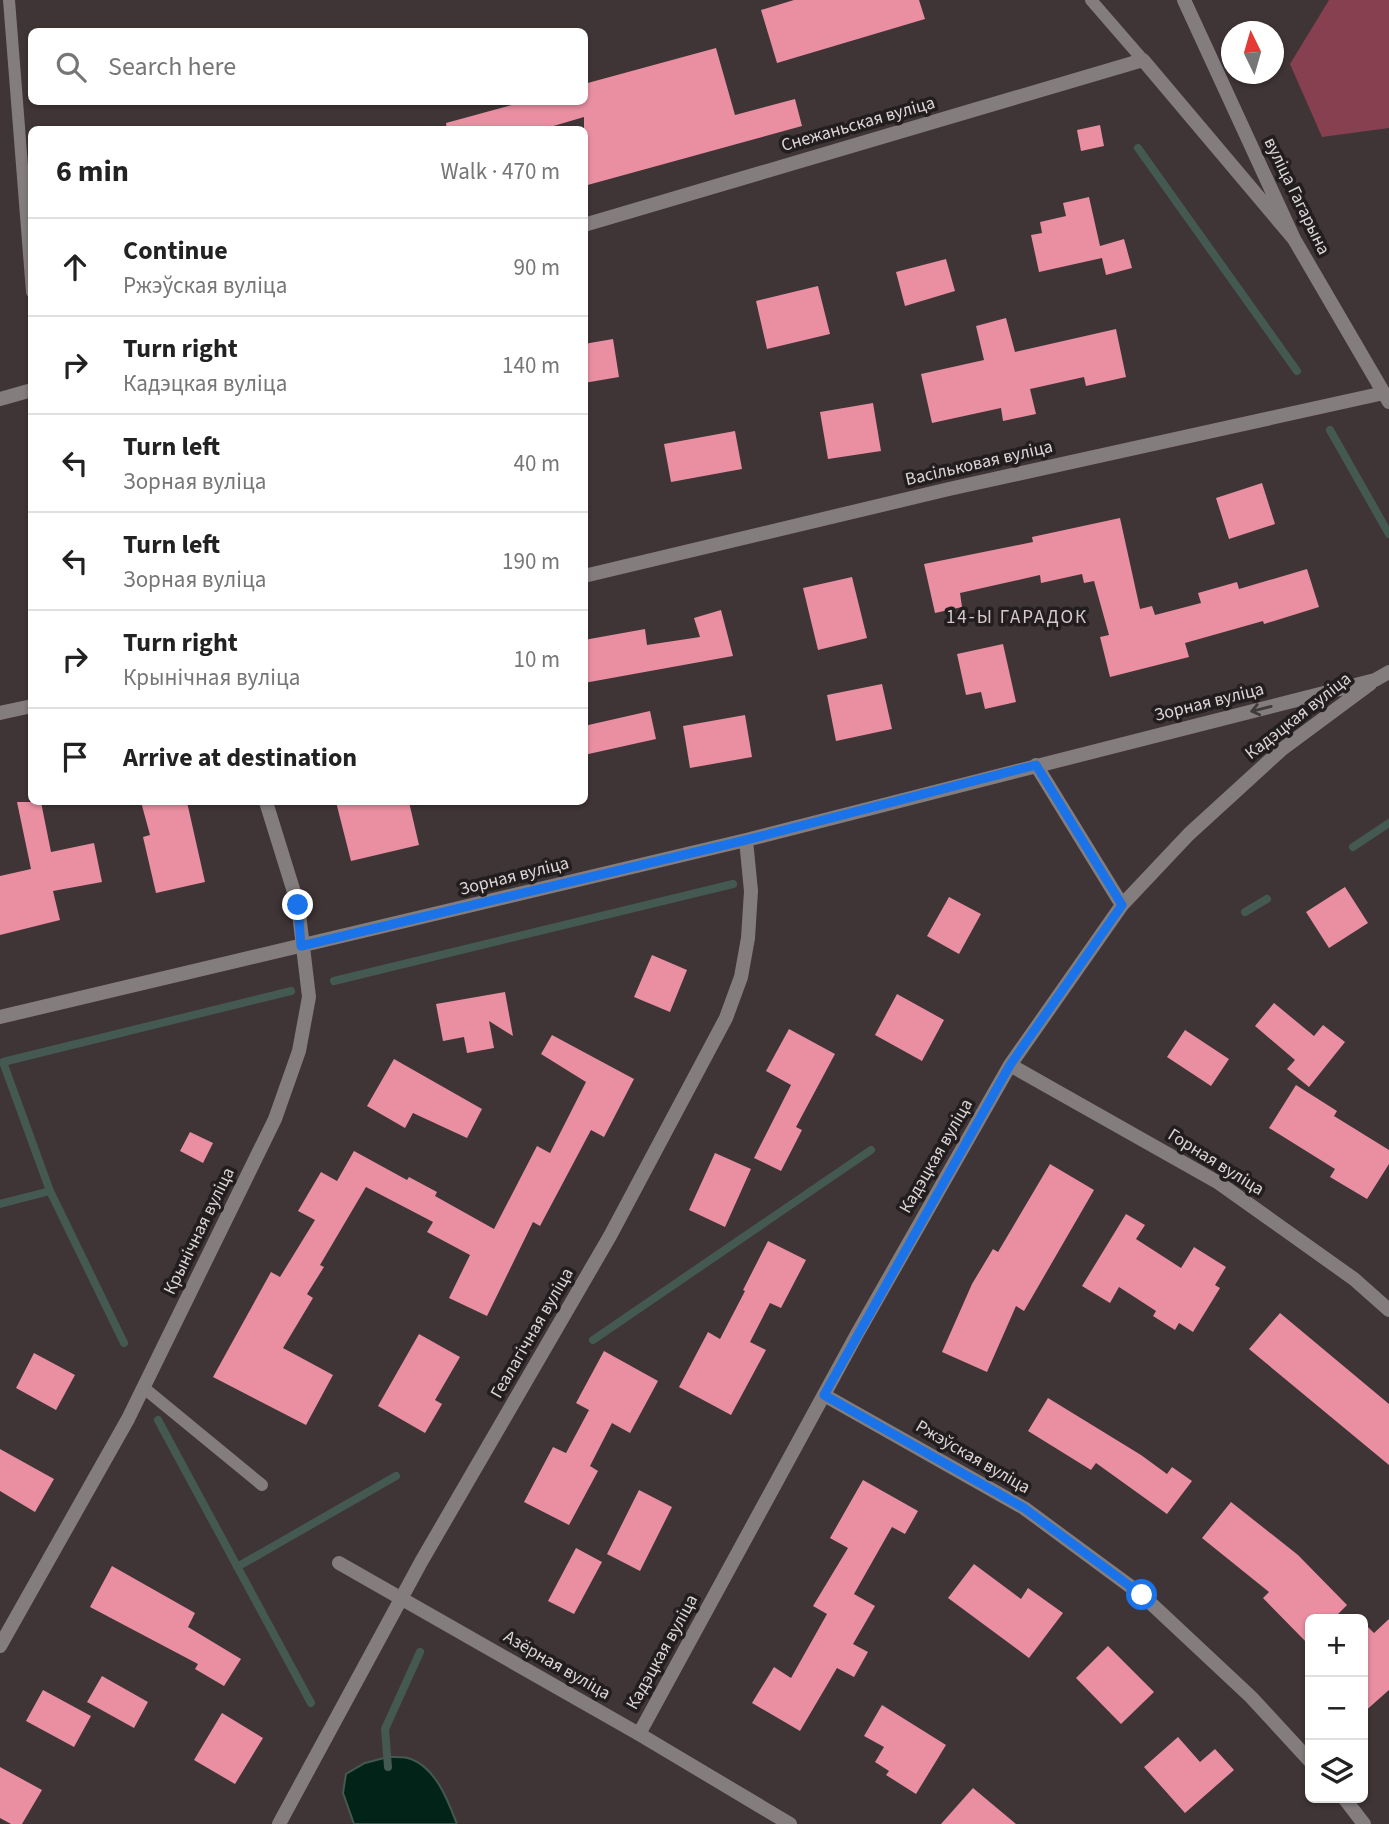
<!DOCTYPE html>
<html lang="en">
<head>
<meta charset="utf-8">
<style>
	body { margin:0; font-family:"Source Sans 3",sans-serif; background:#f6f6f6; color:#222 }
	.controls { position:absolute; right:21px; bottom:21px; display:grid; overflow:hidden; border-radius:10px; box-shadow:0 2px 5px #0004 }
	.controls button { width:63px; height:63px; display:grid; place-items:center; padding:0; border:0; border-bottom:2px solid #e0e0e0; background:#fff; color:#222; font:35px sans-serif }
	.compass { position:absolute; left:1221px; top:21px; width:63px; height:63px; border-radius:50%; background:#fff; box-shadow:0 2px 5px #0004; rotate:355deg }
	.stop { position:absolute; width:21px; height:21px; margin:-16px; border:5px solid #1a73e8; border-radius:50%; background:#fff }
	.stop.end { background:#1a73e8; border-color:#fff; box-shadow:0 2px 7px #0008 }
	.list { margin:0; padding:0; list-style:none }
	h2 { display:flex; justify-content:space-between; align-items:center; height:91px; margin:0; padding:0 28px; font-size:30px }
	h2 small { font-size:23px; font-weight:400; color:#767676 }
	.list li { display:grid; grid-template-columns:46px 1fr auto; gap:21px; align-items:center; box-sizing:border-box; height:98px; padding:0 28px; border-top:2px solid #e0e0e0 }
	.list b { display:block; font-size:26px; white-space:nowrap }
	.list p { margin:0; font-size:23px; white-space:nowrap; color:#767676 }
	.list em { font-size:23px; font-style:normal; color:#767676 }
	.icon { flex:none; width:38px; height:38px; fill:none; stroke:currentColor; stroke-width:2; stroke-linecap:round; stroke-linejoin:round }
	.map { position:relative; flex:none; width:1389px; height:1824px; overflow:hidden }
	.search { position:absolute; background:#fff; box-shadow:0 2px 5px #0004; left:28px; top:28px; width:560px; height:77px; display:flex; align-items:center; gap:18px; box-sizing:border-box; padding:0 24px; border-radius:10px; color:#767676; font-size:26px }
	.panel { position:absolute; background:#fff; box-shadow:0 2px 5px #0004; left:28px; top:126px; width:560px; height:679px; border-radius:10px }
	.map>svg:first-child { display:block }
</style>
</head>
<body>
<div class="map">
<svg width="1389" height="1824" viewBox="0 0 1389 1824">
	<rect width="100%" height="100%" fill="#3f3436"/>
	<path fill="#864050" d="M1329 0H1389V128L1322 137 1290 64Z"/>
	<path fill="#022318" stroke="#445951" stroke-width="2" d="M388 1757C395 1757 405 1756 411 1759 436 1768 448 1801 457 1824H354L343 1793 346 1774 365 1763Z"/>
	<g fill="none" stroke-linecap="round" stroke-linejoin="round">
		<path stroke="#445951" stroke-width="8" d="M1138 148 1297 371
			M1330 430 1389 534
			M1353 847 1389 823
			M1245 912 1267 899
			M334 981 733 884
			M0 1204 50 1191
			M593 1340 871 1150
			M124 1343 50 1191 3 1062 291 991
			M158 1420 311 1703
			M237 1567 396 1476
			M388 1767 385 1729 420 1652"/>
	</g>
	<path fill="#e98fa1" d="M794 0H919L925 19 777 63 761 10Z
		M716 48 735 115 795 99 802 126 584 186V117L540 130H447L446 123 523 102H584V84Z
		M1100 125 1104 146 1081 151 1077 130Z
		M1089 197 1100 246 1124 239 1132 268 1106 275 1102 258 1039 272 1031 235 1042 233 1040 222 1066 216 1063 203Z
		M946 259 955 291 905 306 896 272Z
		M818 286 830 334 767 349 756 301Z
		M1006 318 1015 352 1116 329 1126 377 1086 386 1084 377 1030 389 1036 414 1003 421 1001 408 932 423 921 374 984 360 976 326Z
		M613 339 619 377 584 383V344Z
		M873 403 881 451 828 459 820 412Z
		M735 431 742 469 671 482 664 444Z
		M1262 483 1275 524 1229 539 1216 498Z
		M1120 518 1140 609 1152 606 1155 615 1201 603 1198 593 1237 582 1239 589 1307 569 1319 607 1264 624 1263 621 1185 643 1189 657 1110 677 1100 637 1109 635 1094 581 1084 583 1082 574 1041 583 1040 575 960 593 962 607 935 613 924 564 1033 542 1032 537Z
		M852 577 867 638 818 650 803 588Z
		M721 610 733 656 584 683V640L645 629 647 645 700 637 694 618Z
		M1003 644 1016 702 985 709 981 692 966 695 957 654Z
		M882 684 892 729 836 741 827 695Z
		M650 711 656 739 584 755V726Z
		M745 715 752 757 690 768 683 726Z
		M17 802H41L51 852 94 843 102 882 53 891 60 920 0 935V876L31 869Z
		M141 802H187L205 882 156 893 143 837 150 835Z
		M336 802H409L419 845 351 861Z
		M1345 887 1368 923 1329 948 1306 912Z
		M949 897 981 914 959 954 927 936Z
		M652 955 687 970 670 1012 634 997Z
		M505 992 513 1036 489 1021 494 1048 467 1053 464 1037 443 1041 436 1004Z
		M897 994 944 1020 922 1061 875 1035Z
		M1274 1003 1314 1036 1323 1025 1345 1042 1309 1087 1287 1069 1295 1060 1255 1026Z
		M789 1029 835 1054 796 1127 802 1130 781 1171 754 1158 791 1085 766 1071Z
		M1185 1030 1229 1059 1211 1086 1167 1057Z
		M552 1035 634 1079 604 1137 591 1130 540 1226 533 1222 487 1316 449 1298 470 1255 427 1232 433 1222 366 1187 320 1265 324 1267 307 1294 313 1298 283 1348 333 1375 306 1425 213 1377 271 1272 280 1277 315 1220 298 1211 321 1172 337 1181 354 1151 407 1180 409 1177 437 1192 435 1196 494 1229 537 1146 550 1153 586 1082 541 1054Z
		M394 1059 482 1109 467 1138 413 1113 405 1128 367 1106Z
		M1296 1085 1337 1111 1334 1116 1389 1150V1164L1367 1199 1330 1177 1335 1169 1269 1128Z
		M190 1132 213 1143 203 1163 180 1151Z
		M715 1153 751 1169 725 1227 689 1210Z
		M1050 1164 1094 1190 1024 1311 1016 1306 987 1372 942 1352 972 1284 993 1249 998 1252Z
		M1126 1214 1145 1225 1136 1239 1181 1268 1194 1247 1226 1267 1215 1285 1220 1288 1193 1332 1179 1323 1175 1330 1153 1316 1156 1311 1119 1287 1110 1303 1082 1286Z
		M768 1241 806 1260 781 1308 770 1303 750 1342 766 1350 731 1415 679 1387 708 1332 720 1339 745 1291 743 1290Z
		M1280 1313 1389 1404V1465L1249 1349Z
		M419 1334 460 1357 435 1400 442 1404 425 1433 378 1406Z
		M604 1351 658 1381 630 1433 612 1423 590 1466 598 1471 569 1525 524 1502 553 1447 566 1453 589 1410 576 1403Z
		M34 1353 75 1375 56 1410 16 1388Z
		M1048 1398 1141 1455 1167 1474 1172 1467 1192 1481 1167 1514 1096 1463 1091 1470 1028 1431Z
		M0 1449 54 1479 35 1512 0 1491Z
		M863 1480 918 1511 905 1534 892 1527 854 1594 875 1606 853 1644 868 1652 854 1677 837 1668 800 1731 752 1703 774 1667 791 1678 827 1614 813 1606 848 1548 830 1538Z
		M639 1490 672 1507 640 1571 607 1554Z
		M1231 1502 1298 1555 1347 1605 1333 1619H1310V1646L1263 1598 1269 1592 1202 1538Z
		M576 1548 602 1562 574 1614 548 1601Z
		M974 1564 1021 1599 1028 1588 1063 1613 1029 1658 948 1598Z
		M112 1566 195 1613 188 1627 241 1659 224 1686 195 1669 198 1664 90 1607Z
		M1389 1619V1690L1363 1713V1622L1374 1633Z
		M1108 1646 1154 1692 1121 1724 1076 1678Z
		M102 1676 148 1702 134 1728 87 1702Z
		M43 1690 91 1716 74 1747 26 1721Z
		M882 1705 946 1745 916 1794 886 1775 889 1771 875 1762 884 1747 864 1736Z
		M222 1713 263 1738 235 1784 194 1760Z
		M1178 1737 1200 1762 1215 1749 1234 1770 1185 1813 1144 1767Z
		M0 1767 42 1790 22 1824H11L0 1818Z
		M973 1788 1016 1824H941Z"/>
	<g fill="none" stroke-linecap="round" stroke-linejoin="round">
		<path stroke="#837d7e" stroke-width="12" d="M9 0 32 292
			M1091 0 1143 60
			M144 1388 262 1485"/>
		<path stroke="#837d7e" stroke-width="14" d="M1184 0 1294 239 1389 402
			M584 225 1143 60 1294 239
			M0 399 32 390
			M584 576 949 489 1384 393
			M0 713 32 706
			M1036 765 1122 905
			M0 1017 746 840 1375 680 1389 672
			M1010 1065 1219 1183 1354 1279 1389 1310
			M824 1395 1024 1508 1142 1595 1251 1697 1310 1761
			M339 1563 639 1734 790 1824
			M0 1646 128 1419 275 1119 299 1051 309 997 298 905 266 802
			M639 1734 857 1334 1010 1065 1122 905 1189 834 1281 750 1370 684
			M1344 1798 1364 1824
			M279 1824 421 1562 610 1236 726 1018 741 977 748 938 751 891 746 840"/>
	</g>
	<defs><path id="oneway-shaft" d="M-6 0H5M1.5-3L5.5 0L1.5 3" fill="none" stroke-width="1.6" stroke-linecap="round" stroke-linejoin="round" transform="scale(1.75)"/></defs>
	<use stroke="#3f3a3b" href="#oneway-shaft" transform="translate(1261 709) rotate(166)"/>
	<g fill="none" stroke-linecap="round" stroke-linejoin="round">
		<path stroke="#1a73e8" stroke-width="9" d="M298 905 301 946 746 840 1036 765 1122 905 1010 1065 824 1395 1024 1508 1142 1595"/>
	</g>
	<g text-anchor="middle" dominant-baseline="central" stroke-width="7" stroke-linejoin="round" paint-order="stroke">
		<g font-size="18" fill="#ddd6d7" stroke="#221d1e">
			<text transform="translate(858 124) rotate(-16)">Снежаньская вуліца</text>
			<text transform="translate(1297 196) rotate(64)">вуліца Гагарына</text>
			<text transform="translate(979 463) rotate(-13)">Васільковая вуліца</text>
			<text transform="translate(1209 702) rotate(-14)">Зорная вуліца</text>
			<text transform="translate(1298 716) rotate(-38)">Кадэцкая вуліца</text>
			<text transform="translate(514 876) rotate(-14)">Зорная вуліца</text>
			<text transform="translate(936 1156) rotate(-60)">Кадэцкая вуліца</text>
			<text transform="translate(1216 1162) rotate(32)">Горная вуліца</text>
			<text transform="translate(199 1231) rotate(-64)">Крынічная вуліца</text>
			<text transform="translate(532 1333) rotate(-60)">Геалагічная вуліца</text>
			<text transform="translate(973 1457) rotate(30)">Ржэўская вуліца</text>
			<text transform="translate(662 1652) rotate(-61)">Кадэцкая вуліца</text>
			<text transform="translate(557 1665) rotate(30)">Азёрная вуліца</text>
		</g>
		<g font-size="19" letter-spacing="2" fill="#d8c9cc" stroke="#221d1e">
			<text x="1017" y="617">14-Ы ГАРАДОК</text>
		</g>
	</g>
</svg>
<div class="controls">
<button>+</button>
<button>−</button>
<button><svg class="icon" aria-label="layers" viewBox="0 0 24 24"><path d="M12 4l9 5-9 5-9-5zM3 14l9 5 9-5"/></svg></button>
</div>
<svg class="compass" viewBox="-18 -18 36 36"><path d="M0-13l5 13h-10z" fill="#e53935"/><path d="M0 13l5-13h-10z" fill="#767676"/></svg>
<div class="stop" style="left:1142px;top:1595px"></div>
<div class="stop end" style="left:298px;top:905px"></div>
<div class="search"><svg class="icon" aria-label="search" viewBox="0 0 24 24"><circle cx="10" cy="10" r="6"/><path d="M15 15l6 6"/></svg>Search here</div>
<section class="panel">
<h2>6 min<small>Walk · 470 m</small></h2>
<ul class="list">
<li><svg class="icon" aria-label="ahead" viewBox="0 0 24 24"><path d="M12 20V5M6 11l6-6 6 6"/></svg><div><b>Continue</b><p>Ржэўская вуліца</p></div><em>90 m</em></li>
<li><svg class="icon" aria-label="right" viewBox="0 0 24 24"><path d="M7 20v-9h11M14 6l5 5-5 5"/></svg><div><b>Turn right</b><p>Кадэцкая вуліца</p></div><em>140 m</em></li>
<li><svg class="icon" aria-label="left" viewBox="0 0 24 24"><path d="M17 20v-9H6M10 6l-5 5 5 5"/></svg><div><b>Turn left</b><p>Зорная вуліца</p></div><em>40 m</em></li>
<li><svg class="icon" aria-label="left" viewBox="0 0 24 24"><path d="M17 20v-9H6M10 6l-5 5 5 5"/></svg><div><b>Turn left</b><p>Зорная вуліца</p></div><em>190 m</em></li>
<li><svg class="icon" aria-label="right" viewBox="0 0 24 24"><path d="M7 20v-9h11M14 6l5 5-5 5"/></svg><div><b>Turn right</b><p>Крынічная вуліца</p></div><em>10 m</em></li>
<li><svg class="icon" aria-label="arrive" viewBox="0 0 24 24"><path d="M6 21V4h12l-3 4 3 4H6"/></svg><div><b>Arrive at destination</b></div></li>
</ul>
</section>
</div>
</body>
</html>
